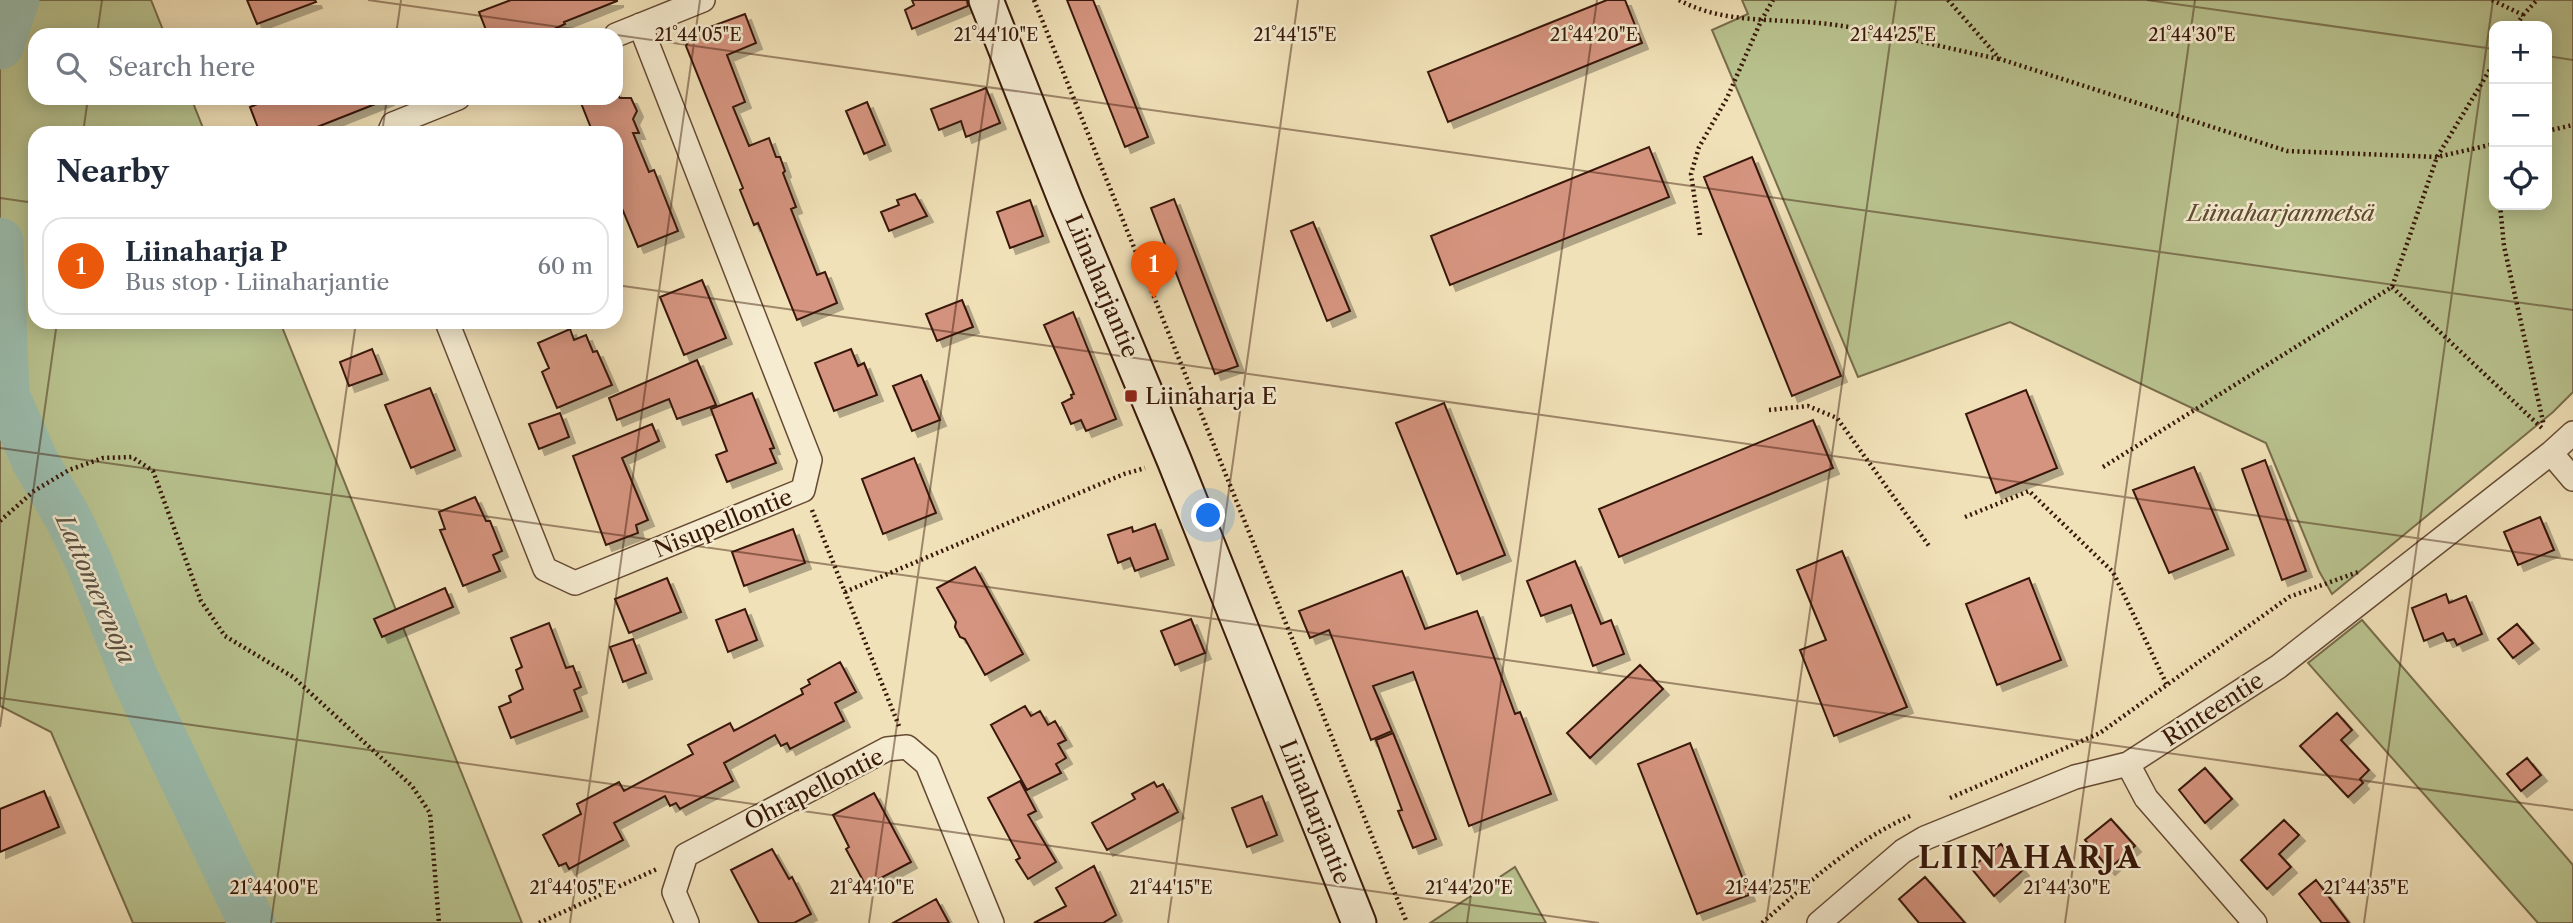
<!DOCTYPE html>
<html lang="en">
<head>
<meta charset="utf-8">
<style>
	:root { --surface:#fff; --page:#f6f6f7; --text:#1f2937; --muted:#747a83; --line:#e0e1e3; --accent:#ea580c }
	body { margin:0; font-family:"Libre Caslon Text",serif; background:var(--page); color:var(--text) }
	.controls { position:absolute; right:21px; top:21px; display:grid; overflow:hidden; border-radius:14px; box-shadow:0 4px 18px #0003 }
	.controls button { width:63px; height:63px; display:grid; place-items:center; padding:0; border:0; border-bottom:2px solid var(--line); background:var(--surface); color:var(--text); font:35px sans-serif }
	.you { position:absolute; left:1209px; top:516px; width:24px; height:24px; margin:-18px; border:5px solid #fff; border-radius:50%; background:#1a73e8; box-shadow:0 0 0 10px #1a73e833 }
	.badge { display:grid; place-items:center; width:46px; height:46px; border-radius:50%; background:var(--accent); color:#fff; font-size:23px; font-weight:700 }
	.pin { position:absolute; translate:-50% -58px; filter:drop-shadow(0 2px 4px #0008) }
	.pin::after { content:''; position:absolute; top:37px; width:24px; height:21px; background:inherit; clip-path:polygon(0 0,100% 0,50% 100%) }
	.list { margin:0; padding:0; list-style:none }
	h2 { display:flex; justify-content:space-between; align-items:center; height:91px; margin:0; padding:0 28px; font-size:30px }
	h2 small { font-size:23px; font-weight:400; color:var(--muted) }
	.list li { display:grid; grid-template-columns:46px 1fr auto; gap:21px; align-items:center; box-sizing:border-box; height:98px; margin:0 14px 14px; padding:0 14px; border:2px solid var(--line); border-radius:21px }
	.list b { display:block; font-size:26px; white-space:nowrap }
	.list p { margin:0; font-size:23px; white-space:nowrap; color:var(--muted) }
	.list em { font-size:23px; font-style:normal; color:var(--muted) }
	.icon { flex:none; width:38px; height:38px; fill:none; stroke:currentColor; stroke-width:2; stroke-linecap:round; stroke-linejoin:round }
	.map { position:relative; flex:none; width:2573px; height:923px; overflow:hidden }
	.search { position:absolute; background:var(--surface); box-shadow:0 4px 18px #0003; left:28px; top:28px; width:595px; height:77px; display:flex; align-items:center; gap:18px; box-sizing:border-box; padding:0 24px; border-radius:21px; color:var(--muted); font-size:26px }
	.panel { position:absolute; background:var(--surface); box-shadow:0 4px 18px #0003; left:28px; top:126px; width:595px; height:203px; border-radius:21px }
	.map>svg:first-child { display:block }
	.green { fill:#b9c38f; stroke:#786d4c; stroke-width:2; fill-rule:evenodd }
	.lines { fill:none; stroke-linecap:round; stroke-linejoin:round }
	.river { stroke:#9bbeaf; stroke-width:47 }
	.building { fill:#d5947f; stroke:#371708; stroke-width:2; filter:url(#shadow) }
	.minor-casing { stroke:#664a34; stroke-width:26 }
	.secondary-casing { stroke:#371708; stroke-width:37 }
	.path { stroke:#371708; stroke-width:4.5; stroke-dasharray:2 3.5; stroke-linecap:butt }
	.minor { stroke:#f6ecd1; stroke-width:23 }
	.secondary { stroke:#f6ecd1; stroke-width:33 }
	.ticks { fill:none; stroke:#371708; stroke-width:2; stroke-opacity:0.45 }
	.poi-dot { fill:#8f2418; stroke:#f6ecd1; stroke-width:2.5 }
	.labels { text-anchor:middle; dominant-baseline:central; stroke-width:5; stroke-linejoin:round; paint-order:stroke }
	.park-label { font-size:23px; font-style:italic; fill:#5e4b30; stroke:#f6ecd1 }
	.street-label { font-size:23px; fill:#371708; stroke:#f6ecd1 }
	.poi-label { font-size:23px; fill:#371708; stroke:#f6ecd1; text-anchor:start }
	.water-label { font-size:24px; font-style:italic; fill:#5a5142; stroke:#f6ecd1 }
	.district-label { font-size:30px; font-weight:bold; letter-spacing:2px; fill:#371708; stroke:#f6ecd1 }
	.ticks-label { font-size:18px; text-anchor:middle; fill:#371708; stroke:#f6ecd1; stroke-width:5; stroke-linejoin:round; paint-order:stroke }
</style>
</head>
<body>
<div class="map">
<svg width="2573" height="923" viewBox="0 0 2573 923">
	<defs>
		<filter id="shadow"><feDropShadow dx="6" dy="6" stdDeviation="0" flood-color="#0004"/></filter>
	</defs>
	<rect width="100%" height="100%" fill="#f1e1b8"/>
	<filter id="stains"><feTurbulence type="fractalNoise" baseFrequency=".00286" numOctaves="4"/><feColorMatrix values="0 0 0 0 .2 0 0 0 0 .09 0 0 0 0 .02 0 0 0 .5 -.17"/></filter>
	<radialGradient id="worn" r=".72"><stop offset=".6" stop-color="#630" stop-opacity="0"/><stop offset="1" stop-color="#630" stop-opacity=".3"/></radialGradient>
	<path class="green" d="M0,0H151L165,35H35V98H191L205,133H35V322H280L522,923H133L51,732L0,706Z
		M1742,0H2573V392L2553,412L2332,594L2319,571L2266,443L2010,322L1858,377L1712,30L1748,14ZM2494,26H2547V205H2494Z
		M2362,620L2573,865V923H2538L2308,663Z
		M1515,867L1546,923H1430Z"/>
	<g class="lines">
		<path class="river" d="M0,46L16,0
			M0,241L6,395L35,461L68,518L88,560L135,678L252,923"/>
	</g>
	<path class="building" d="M247,0H315L316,2L257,24Z
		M511,0H617V1L564,22L565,24L552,30V35H488L479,12Z
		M912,0H967L968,6L912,29L905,10L914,5Z
		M1067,0H1093L1148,137L1125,147Z
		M1607,0H1625L1642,43L1448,122L1428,72Z
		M745,14L756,43L727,55L745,102L733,107L749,146L769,138L776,157H780L785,171L783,173L796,207L791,209L817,275L825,272L837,303L797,320L758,223L754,225L740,190L743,188L686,46L691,34Z
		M986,88L1000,123L966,137L961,121L939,130L931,109Z
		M616,92L620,98H631L637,111L633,119L639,133H633L649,172L654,170L678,231L638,247L616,194V133H593L579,98H616Z
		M272,98H388V99L302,133H260L250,107Z
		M867,102L885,145L864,154L846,111Z
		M1649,147L1669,197L1450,285L1431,236Z
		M1752,157L1841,376L1792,396L1704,177Z
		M915,194L927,216L889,231L881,212L899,205L897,200Z
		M1174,199L1238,366L1215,374L1151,208Z
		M1030,200L1043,236L1010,248L997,212Z
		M1313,222L1350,311L1327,321L1291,231Z
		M702,280L726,338L684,355L660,297Z
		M962,300L973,327L937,341L926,314Z
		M1073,312L1116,419L1086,431L1081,420L1071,424L1062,403L1072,398L1071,395L1074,394L1044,325Z
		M570,329L574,340L586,335L593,352L597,351L612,385L557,408L542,372L549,368L538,343Z
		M372,349L382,374L349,386L340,362Z
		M851,349L858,366L864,363L877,395L834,411L815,363Z
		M697,360L716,405L677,419L669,399L617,420L609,398Z
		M921,375L940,420L912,431L893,386Z
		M430,388L455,450L411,468L385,405Z
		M2026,390L2057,468L1996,493L1966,414Z
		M752,393L774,448L770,449L776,463L727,482L716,455L727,451L711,409Z
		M1444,403L1505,555L1457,574L1396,423Z
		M560,413L569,437L539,449L529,424Z
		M1813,420L1833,468L1619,557L1599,509Z
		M652,424L659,441L622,458L648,520L636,525L638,533L606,545L573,456Z
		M914,458L936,513L883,534L862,479Z
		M2265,460L2306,571L2282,580L2242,469Z
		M2194,467L2228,549L2169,573L2133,490Z
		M475,497L486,521H490L502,551L493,555L500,571L463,586L440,530L445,529L439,512Z
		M2540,517L2554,550L2518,565L2504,532Z
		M1155,524L1168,559L1135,571L1130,558L1118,563L1108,535L1132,527L1133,532Z
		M793,529L805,563L744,586L732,552Z
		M1842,551L1907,707L1834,736L1800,650L1826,640L1797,570Z
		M1575,561L1601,624L1611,620L1624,654L1593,666L1571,605L1541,616L1527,581Z
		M975,567L1023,654L985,675L965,639L960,637L955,627L956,622L937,588Z
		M1402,571L1425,629L1477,611L1515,714L1520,712L1551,794L1469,826L1413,672L1373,686L1392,731L1371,740L1329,630L1310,638L1299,611Z
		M667,578L681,612L629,633L615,599Z
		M2029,578L2061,660L1997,685L1966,604Z
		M445,588L453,607L382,637L374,619Z
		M2446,594L2449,603L2466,596L2482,634L2457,645L2454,639L2447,641L2443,633L2424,641L2412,608Z
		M745,609L757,640L728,652L716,620Z
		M1191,619L1205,653L1175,665L1161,631Z
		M549,623L566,668L573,666L581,687L574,690L582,711L511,738L499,707L511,702L509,696L523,689L516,670L522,667L511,638Z
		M2517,624L2533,643L2513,658L2498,639Z
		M633,639L646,673L623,682L610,647Z
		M840,662L856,692L835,703L844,721L790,749L787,743L781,746L775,735L724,763L733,781L680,809L676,803L670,806L665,796L614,823L623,840L569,869L566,863L559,866L543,835L581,814L577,804L619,782L624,791L693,754L688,745L730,723L734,731L803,694L801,689L810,684L808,680Z
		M1640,665L1663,689L1590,758L1567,733Z
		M1025,706L1031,716L1040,711L1048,725L1055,721L1066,740L1058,744L1066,758L1056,764L1061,773L1027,790L991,725Z
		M2337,713L2352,730L2341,740L2369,770L2360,779L2363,783L2348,797L2300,746Z
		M1393,733L1436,839L1413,848L1398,811L1402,810L1376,740Z
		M1690,743L1749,895L1697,914L1638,764Z
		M2527,758L2541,775L2521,791L2507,774Z
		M2205,768L2232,799L2205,823L2179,790Z
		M1020,781L1036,811L1028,815L1056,862L1028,879L1016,860L1020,858L988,798Z
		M1154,782L1157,787L1163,784L1178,812L1107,850L1092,823L1135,799L1132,794Z
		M44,791L59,827L0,852V809Z
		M874,793L911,862L866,886L846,849L849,847L833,815Z
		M1262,796L1277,835L1247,847L1232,808Z
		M2111,819L2135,846L2109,869L2085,840Z
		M2284,820L2299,835L2279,854L2291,867L2267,889L2241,860Z
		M2001,844L2023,870L1994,896L1971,868Z
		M772,849L789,879L792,877L811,914L794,923H759L731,870Z
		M1094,866L1116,915L1103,923H1034L1066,906L1056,888Z
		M1925,877L1965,923H1919L1899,899Z
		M2316,880L2349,923H2322L2299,894Z
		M936,899L949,923H893Z"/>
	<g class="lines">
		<g class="minor-casing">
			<path id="minor" d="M616,35L703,0
				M389,133L393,124L458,98
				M447,322L545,569L575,583L803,490L810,460L640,25
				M2551,453L2573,479
				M2128,764L2146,798L2255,923
				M687,923L674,892L686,855L887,749L907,747L927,764L992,923
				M1819,923L1903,851L1925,838L2075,777L2128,764L2278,667L2551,453L2573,433"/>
		</g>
		<g class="secondary-casing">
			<path id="secondary" d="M986,0L1066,202L1174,460L1359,923"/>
		</g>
		<path class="path" d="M1034,0L1407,923
			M1679,0C1727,26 1783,17 1836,25C1891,33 1945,48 1999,59
			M1948,0L2000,59L2287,151L2437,157L2494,144
			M2492,0L2523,15L2516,26
			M2523,15L2537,0
			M2547,131L2573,125
			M2494,144V151
			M2500,205L2504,246L2544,426
			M1700,235L1691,174L1699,147L1727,98L1761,21L1773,0
			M2392,287L2544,430
			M1769,410L1808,406L1837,418L1929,546
			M2103,467L2392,287L2437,157L2494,63
			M812,510L899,726
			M1965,517L2029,491L2113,572L2167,685
			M0,521L34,491L69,470L103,458L132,457L153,471L201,601L225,636L293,677L412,786L430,813L439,923
			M845,592L1124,474L1145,468
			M1950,798L2100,733L2289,597L2358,572
			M539,923L657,869
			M1762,923C1808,883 1854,841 1910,816"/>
		<use href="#minor" class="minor"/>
		<use href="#secondary" class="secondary"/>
	</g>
	<path class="ticks" d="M368,0L2573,310M2147,0L2494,49M97,35L102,0M396,35L401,0M2547,56L2573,60M83,133L88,98M382,133L387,98M0,198L35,203M616,285L2573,560M0,448L2573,810M0,698L1599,923M0,727L57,322M271,923L356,322M570,923L700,0M869,923L999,0M1168,923L1298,0M1467,923L1597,0M1766,923L1896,0M2065,923L2195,0M2364,923L2493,0"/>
	<rect class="poi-dot" x="1124" y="389" width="14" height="14" rx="3.5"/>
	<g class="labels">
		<g class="park-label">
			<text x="2281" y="213">Liinaharjanmetsä</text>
		</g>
		<g class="street-label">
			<text transform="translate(1102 286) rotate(67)">Liinaharjantie</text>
			<text transform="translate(723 523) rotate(-22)">Nisupellontie</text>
			<text transform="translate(2213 709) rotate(-33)">Rinteentie</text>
			<text transform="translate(814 789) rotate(-27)">Ohrapellontie</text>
			<text transform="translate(1315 812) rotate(68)">Liinaharjantie</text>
		</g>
		<g class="poi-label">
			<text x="1145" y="396">Liinaharja E</text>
		</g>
		<g class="water-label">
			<text transform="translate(96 589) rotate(66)">Lattomerenoja</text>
		</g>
		<g class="district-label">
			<text x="2030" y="857">LIINAHARJA</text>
		</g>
	</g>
	<g class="ticks-label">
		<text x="698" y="41">21°44'05"E</text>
		<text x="996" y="41">21°44'10"E</text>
		<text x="1295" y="41">21°44'15"E</text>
		<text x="1594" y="41">21°44'20"E</text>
		<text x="1893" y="41">21°44'25"E</text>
		<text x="2192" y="41">21°44'30"E</text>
		<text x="274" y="894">21°44'00"E</text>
		<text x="573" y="894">21°44'05"E</text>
		<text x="872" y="894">21°44'10"E</text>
		<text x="1171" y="894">21°44'15"E</text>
		<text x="1469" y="894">21°44'20"E</text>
		<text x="1768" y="894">21°44'25"E</text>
		<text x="2067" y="894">21°44'30"E</text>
		<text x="2366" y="894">21°44'35"E</text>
	</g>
	<rect width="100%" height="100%" filter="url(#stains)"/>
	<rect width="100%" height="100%" fill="url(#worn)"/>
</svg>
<div class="controls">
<button>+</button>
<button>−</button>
<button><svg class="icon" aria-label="locate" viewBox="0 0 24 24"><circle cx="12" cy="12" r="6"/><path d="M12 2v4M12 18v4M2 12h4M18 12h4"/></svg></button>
</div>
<div class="you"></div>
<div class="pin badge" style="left:1154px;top:299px">1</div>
<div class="search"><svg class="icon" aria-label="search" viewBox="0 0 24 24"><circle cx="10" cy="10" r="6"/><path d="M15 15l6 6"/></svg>Search here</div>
<section class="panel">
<h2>Nearby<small></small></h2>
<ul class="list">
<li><span class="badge">1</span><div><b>Liinaharja P</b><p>Bus stop · Liinaharjantie</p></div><em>60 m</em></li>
</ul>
</section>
</div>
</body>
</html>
